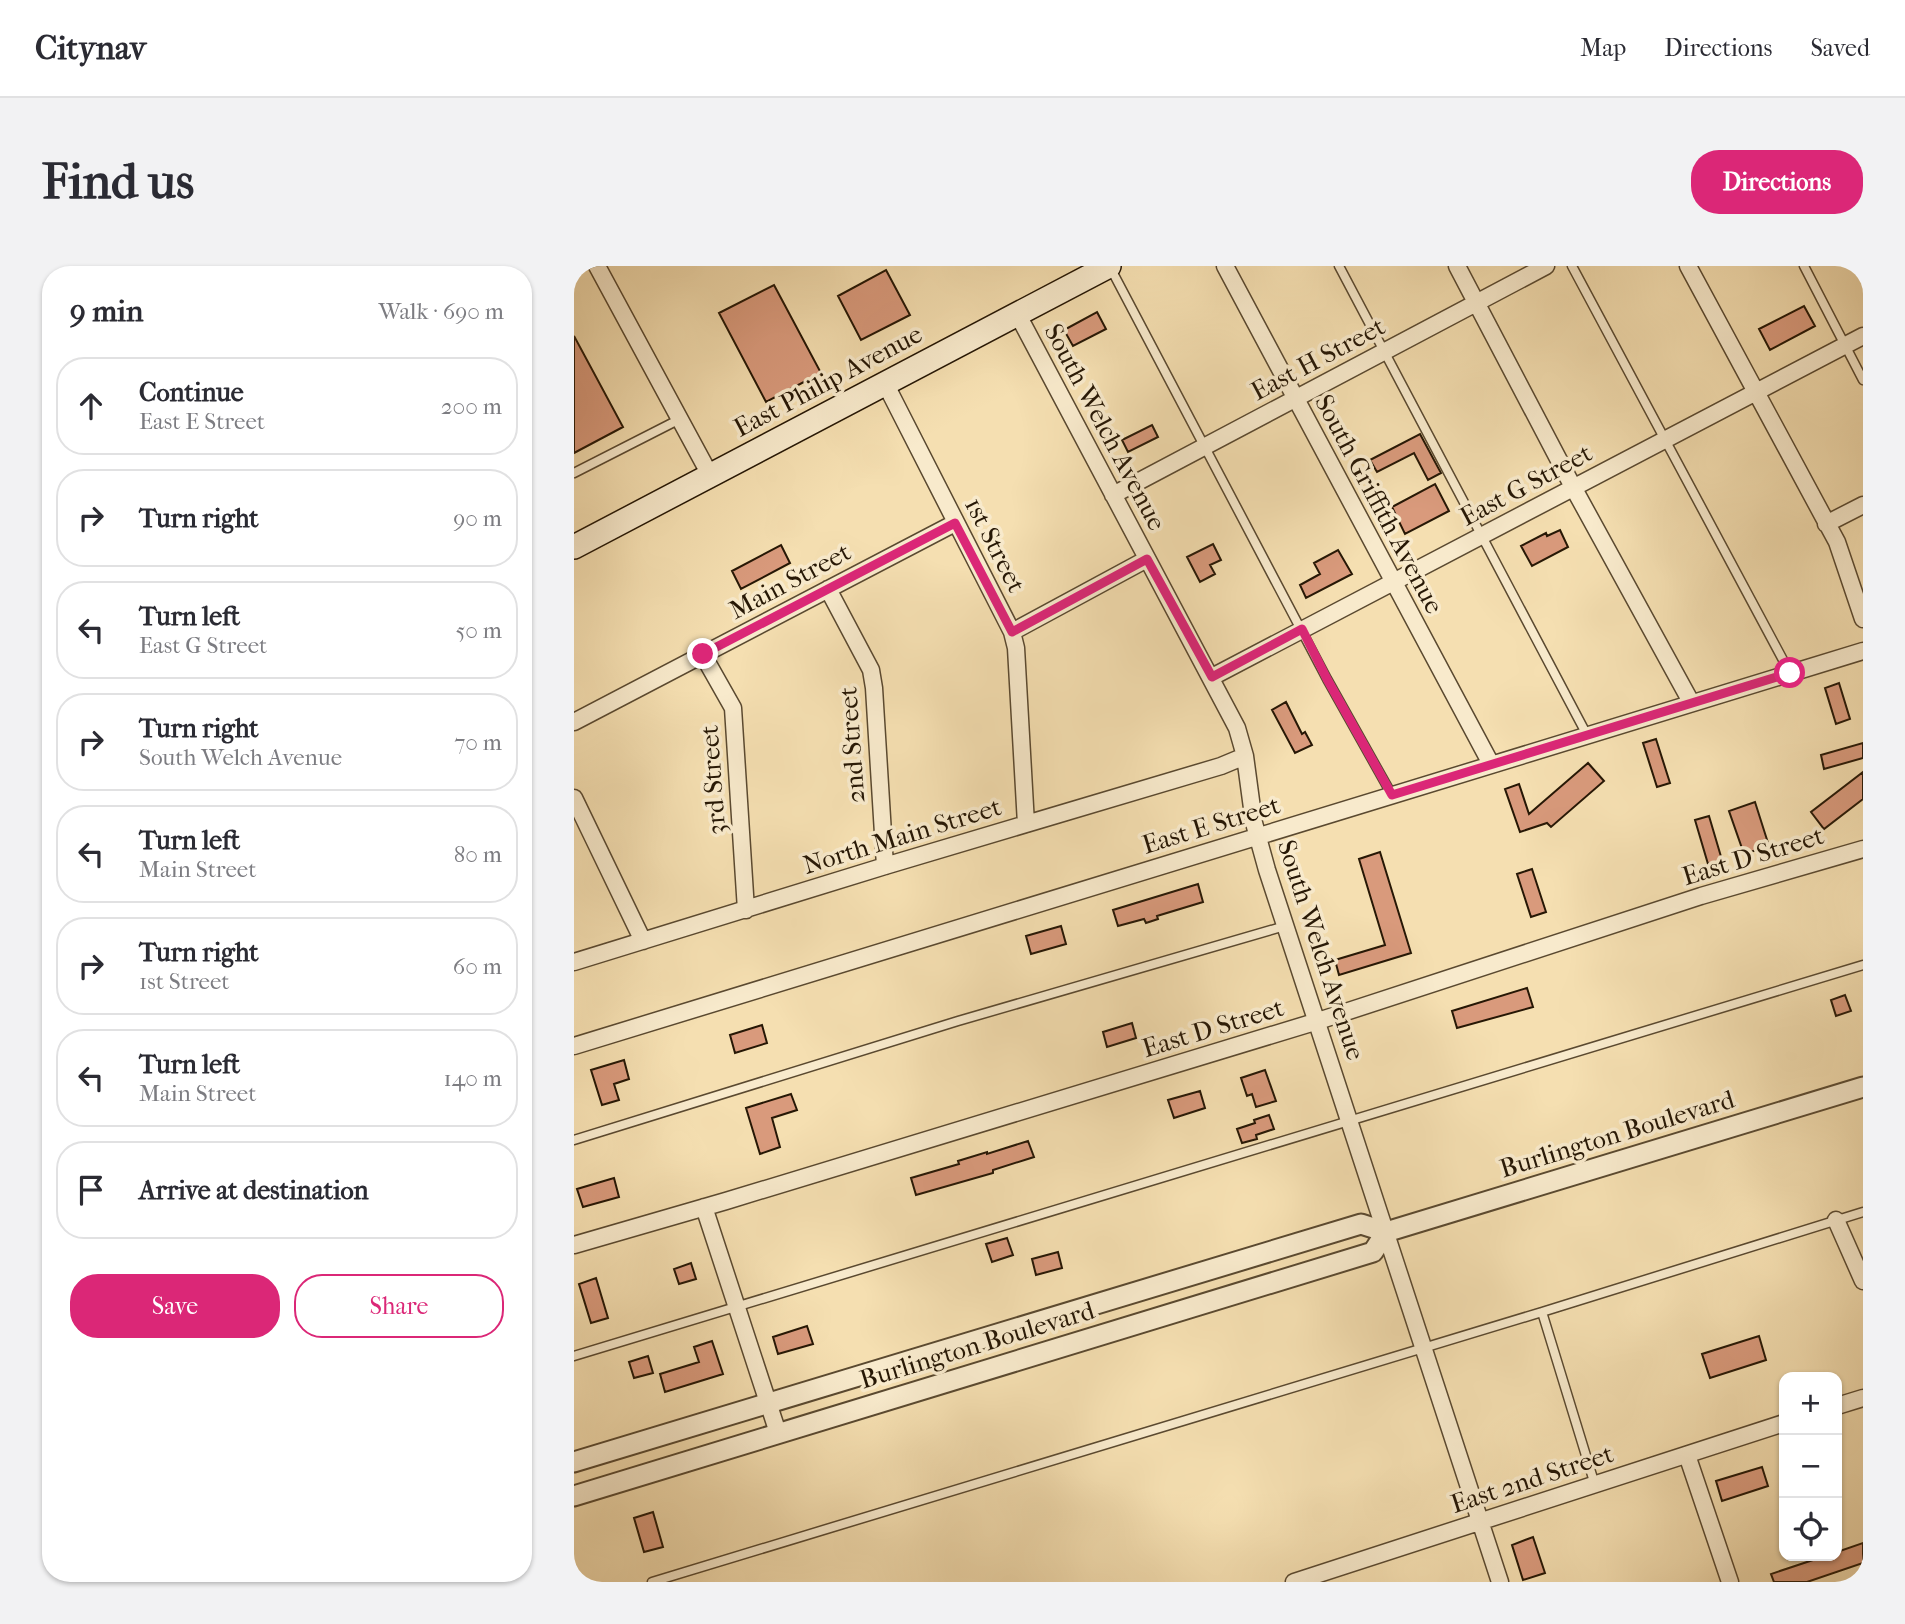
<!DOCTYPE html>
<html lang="en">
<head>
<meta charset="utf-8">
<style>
	:root { --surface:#fff; --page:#f2f2f3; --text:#2b2b33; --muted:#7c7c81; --line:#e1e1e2; --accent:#db2777 }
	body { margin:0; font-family:"IM FELL French Canon",serif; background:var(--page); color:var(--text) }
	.controls { position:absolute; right:21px; bottom:21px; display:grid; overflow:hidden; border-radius:14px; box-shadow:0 2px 5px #0004 }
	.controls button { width:63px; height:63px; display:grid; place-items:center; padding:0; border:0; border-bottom:2px solid var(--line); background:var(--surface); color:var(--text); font:35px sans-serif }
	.stop { position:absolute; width:21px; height:21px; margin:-16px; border:5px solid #db2777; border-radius:50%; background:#fff }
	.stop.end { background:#db2777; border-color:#fff; box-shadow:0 2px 7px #0008 }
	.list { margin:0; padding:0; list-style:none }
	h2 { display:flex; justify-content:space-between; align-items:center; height:91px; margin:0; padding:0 28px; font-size:30px }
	h2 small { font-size:23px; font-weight:400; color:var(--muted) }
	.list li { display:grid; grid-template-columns:46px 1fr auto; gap:21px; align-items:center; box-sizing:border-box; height:98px; margin:0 14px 14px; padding:0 14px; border:2px solid var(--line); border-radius:28px }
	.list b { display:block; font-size:26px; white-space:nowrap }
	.list p { margin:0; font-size:23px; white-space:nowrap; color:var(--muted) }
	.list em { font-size:23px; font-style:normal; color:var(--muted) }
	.actions { display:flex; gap:14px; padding:21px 28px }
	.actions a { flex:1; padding:16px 0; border:2px solid var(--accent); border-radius:28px; text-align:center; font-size:24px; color:var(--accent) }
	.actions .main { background:var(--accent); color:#fff }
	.icon { flex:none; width:38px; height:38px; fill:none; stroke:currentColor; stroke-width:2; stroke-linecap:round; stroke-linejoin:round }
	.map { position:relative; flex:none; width:1289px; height:1316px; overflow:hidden; border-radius:28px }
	header { display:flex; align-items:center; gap:42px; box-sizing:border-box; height:98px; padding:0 35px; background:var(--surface); border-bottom:2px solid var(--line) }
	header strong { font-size:33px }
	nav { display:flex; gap:38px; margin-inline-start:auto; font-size:24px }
	.intro { display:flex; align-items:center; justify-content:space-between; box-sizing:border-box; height:168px; padding:0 42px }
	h1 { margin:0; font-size:49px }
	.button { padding:18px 32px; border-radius:28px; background:var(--accent); color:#fff; font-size:24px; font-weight:700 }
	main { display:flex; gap:42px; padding:0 42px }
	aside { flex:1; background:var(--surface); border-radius:28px; box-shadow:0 2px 5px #0004 }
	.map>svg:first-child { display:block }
	.building { fill:#d99a7c; stroke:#261705; stroke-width:2 }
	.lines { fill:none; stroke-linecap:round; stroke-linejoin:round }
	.service-casing { stroke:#5a4930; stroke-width:11 }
	.minor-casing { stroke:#5a4930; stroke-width:19 }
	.tertiary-casing { stroke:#5a4930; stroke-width:23 }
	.secondary-casing { stroke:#261705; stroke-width:26 }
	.service { stroke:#f8eacc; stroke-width:8 }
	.minor { stroke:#f8eacc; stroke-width:16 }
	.tertiary { stroke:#f8eacc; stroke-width:19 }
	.secondary { stroke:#f8eacc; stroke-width:23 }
	.route { stroke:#db2777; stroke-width:9 }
	.labels { text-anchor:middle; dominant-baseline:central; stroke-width:7; stroke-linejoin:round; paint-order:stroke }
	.street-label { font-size:26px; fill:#261705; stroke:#f8eacc }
</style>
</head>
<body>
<header>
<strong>Citynav</strong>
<nav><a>Map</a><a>Directions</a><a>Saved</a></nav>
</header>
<div class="intro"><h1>Find us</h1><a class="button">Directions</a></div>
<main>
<aside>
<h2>9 min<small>Walk · 690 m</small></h2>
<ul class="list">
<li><svg class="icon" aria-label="ahead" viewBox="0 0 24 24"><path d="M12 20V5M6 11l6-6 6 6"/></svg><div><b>Continue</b><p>East E Street</p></div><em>200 m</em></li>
<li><svg class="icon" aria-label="right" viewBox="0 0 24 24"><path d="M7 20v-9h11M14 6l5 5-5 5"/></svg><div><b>Turn right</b></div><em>90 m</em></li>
<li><svg class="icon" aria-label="left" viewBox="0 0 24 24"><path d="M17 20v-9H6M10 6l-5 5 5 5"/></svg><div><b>Turn left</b><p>East G Street</p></div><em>50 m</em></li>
<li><svg class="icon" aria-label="right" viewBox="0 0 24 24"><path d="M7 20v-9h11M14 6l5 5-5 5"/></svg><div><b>Turn right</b><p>South Welch Avenue</p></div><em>70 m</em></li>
<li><svg class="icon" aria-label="left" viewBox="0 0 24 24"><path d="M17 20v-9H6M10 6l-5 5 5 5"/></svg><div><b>Turn left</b><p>Main Street</p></div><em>80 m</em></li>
<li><svg class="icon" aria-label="right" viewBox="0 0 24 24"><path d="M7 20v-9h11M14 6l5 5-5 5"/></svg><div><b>Turn right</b><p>1st Street</p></div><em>60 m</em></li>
<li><svg class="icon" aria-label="left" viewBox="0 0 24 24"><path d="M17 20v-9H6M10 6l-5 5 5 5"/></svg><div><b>Turn left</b><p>Main Street</p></div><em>140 m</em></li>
<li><svg class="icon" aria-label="arrive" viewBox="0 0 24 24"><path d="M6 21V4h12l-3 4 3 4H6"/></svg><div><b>Arrive at destination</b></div></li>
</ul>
<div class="actions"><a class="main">Save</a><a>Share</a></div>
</aside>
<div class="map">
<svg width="1289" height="1316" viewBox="0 0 1289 1316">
	<rect width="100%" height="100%" fill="#f5dfb1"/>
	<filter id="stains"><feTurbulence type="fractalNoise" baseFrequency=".00286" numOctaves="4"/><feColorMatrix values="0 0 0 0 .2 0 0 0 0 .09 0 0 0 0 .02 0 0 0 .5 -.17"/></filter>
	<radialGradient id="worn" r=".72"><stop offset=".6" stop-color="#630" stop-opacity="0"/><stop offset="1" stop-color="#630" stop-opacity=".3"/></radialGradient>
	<path class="building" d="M312,4L336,49L287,74L264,30Z
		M200,19L247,107L192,136L145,47Z
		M1230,40L1241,60L1196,84L1185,63Z
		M523,46L532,63L499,80L490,64Z
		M0,70L49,161L0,187Z
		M578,159L584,171L554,186L548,174Z
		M846,168L867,207L854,214L840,187L803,206L796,194Z
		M861,218L875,245L831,268L818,241Z
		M986,264L994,281L958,300L947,280L972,267L973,270Z
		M639,278L647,294L636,299L641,308L626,316L613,291Z
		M207,279L216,297L167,323L158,305Z
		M764,284L778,308L732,332L726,319L746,308L740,297Z
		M1265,417L1276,453L1262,458L1251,422Z
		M712,436L728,468L731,466L738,479L721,487L698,444Z
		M1082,473L1096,517L1083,521L1069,477Z
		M1289,477V492L1250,503L1247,489Z
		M1014,497L1030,515L977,561L973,557L946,566L931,523L945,518L955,548Z
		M1289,506V533L1250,563L1237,546Z
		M1181,536L1195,580L1170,588L1155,545Z
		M1135,550L1148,594L1134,598L1121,554Z
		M806,586L837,687L765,709L761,694L811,679L785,593Z
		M958,603L972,646L957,651L943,608Z
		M624,618L629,636L583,650L584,653L572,657L570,653L544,660L539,644Z
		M487,660L492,678L457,688L452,670Z
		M953,722L959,741L883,762L878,745Z
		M1271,729L1277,745L1262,750L1257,734Z
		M558,757L562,772L533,781L529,766Z
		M188,759L193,777L161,787L156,769Z
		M50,794L55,813L40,818L45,834L28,839L17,804Z
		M691,804L702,835L682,841L678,828L673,830L667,812Z
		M626,825L631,842L600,852L594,834Z
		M217,828L223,844L198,852L206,881L186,888L172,842Z
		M695,849L700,863L682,869L683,873L668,877L663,863L681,857L680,854Z
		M454,875L460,891L419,904V907L342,929L337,912L385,898L384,895L413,886V888Z
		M40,912L45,931L9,941L3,923Z
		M433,972L439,989L418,996L412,978Z
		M484,986L488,1002L462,1009L458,993Z
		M117,997L122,1013L105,1018L100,1003Z
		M22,1012L34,1052L17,1057L5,1018Z
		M233,1060L239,1078L204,1088L199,1071Z
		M1185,1070L1192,1094L1136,1112L1128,1088Z
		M138,1075L149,1108L91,1126L86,1108L125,1096L120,1081Z
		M74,1090L79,1107L60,1112L55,1096Z
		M1188,1201L1194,1220L1148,1235L1142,1215Z
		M79,1246L89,1281L70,1286L60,1252Z
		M959,1271L971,1307L949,1314L938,1279Z
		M1289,1277V1297L1233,1316H1200L1197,1308L1251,1290H1263V1286Z"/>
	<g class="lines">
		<g class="service-casing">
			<path id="service" d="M765,0L1013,469
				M998,0L1216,407
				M1230,0L1289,114
				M537,3L753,413L818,529
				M0,207L106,153
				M0,874L384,755L711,660
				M968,1046L1021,1219
				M0,1090L1289,699
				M78,1316L968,1046L1289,946"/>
		</g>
		<g class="minor-casing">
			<path id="minor" d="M23,0L136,209
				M651,0L917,498
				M883,0L999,221L1117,436
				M1114,0L1263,276L1289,353
				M443,47L663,462L671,490L680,557L693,604L926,1316
				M311,117L438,366L442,382L452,558
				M539,229L972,0
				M1252,258L1289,239
				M254,323L297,404L300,422L311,600
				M438,366L573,293
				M129,389L159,442L172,644
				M638,411L1289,70
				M0,456L381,257
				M0,532L69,675
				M0,696L311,600L647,500L671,490
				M0,780L1289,385
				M130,941L204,1167
				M1262,954L1289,1015
				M0,979L152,935L744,755L1127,630L1289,583
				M1263,1140L1289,1132
				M1113,1189L1156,1316
				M720,1316L1210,1157"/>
		</g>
		<g class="tertiary-casing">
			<path id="tertiary" d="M0,1196L787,958L812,966L1289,821
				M0,1230L799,986L812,966"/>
		</g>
		<g class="secondary-casing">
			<path id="secondary" d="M0,281L535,0"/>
		</g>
		<use href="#service" class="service"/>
		<use href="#minor" class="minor"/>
		<use href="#tertiary" class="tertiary"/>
		<use href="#secondary" class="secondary"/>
	</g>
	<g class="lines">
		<path class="route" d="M129,388L381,257L438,366L573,293L638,411L728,363L753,413L818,529L1216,407"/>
	</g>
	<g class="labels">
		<g class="street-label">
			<text transform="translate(744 93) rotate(-28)">East H Street</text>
			<text transform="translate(254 115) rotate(-28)">East Philip Avenue</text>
			<text transform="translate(531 161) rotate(62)">South Welch Avenue</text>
			<text transform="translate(952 219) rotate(-28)">East G Street</text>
			<text transform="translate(805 238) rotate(62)">South Griffith Avenue</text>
			<text transform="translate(421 279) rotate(63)">1st Street</text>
			<text transform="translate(216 315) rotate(-28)">Main Street</text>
			<text transform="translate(278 479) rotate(-94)">2nd Street</text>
			<text transform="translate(139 514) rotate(-94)">3rd Street</text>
			<text transform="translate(637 559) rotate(-17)">East E Street</text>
			<text transform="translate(328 570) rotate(-17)">North Main Street</text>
			<text transform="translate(1179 590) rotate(-17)">East D Street</text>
			<text transform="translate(747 684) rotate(72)">South Welch Avenue</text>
			<text transform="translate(639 762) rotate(-17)">East D Street</text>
			<text transform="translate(1043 868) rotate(-17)">Burlington Boulevard</text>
			<text transform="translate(403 1079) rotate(-17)">Burlington Boulevard</text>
			<text transform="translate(958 1213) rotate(-18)">East 2nd Street</text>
		</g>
	</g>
	<rect width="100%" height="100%" filter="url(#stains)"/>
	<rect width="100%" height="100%" fill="url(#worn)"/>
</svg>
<div class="controls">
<button>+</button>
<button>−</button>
<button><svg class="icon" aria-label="locate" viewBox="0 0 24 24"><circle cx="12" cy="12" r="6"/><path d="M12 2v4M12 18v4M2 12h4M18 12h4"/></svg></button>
</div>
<div class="stop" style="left:1216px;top:407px"></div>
<div class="stop end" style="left:129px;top:388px"></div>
</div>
</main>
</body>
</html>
